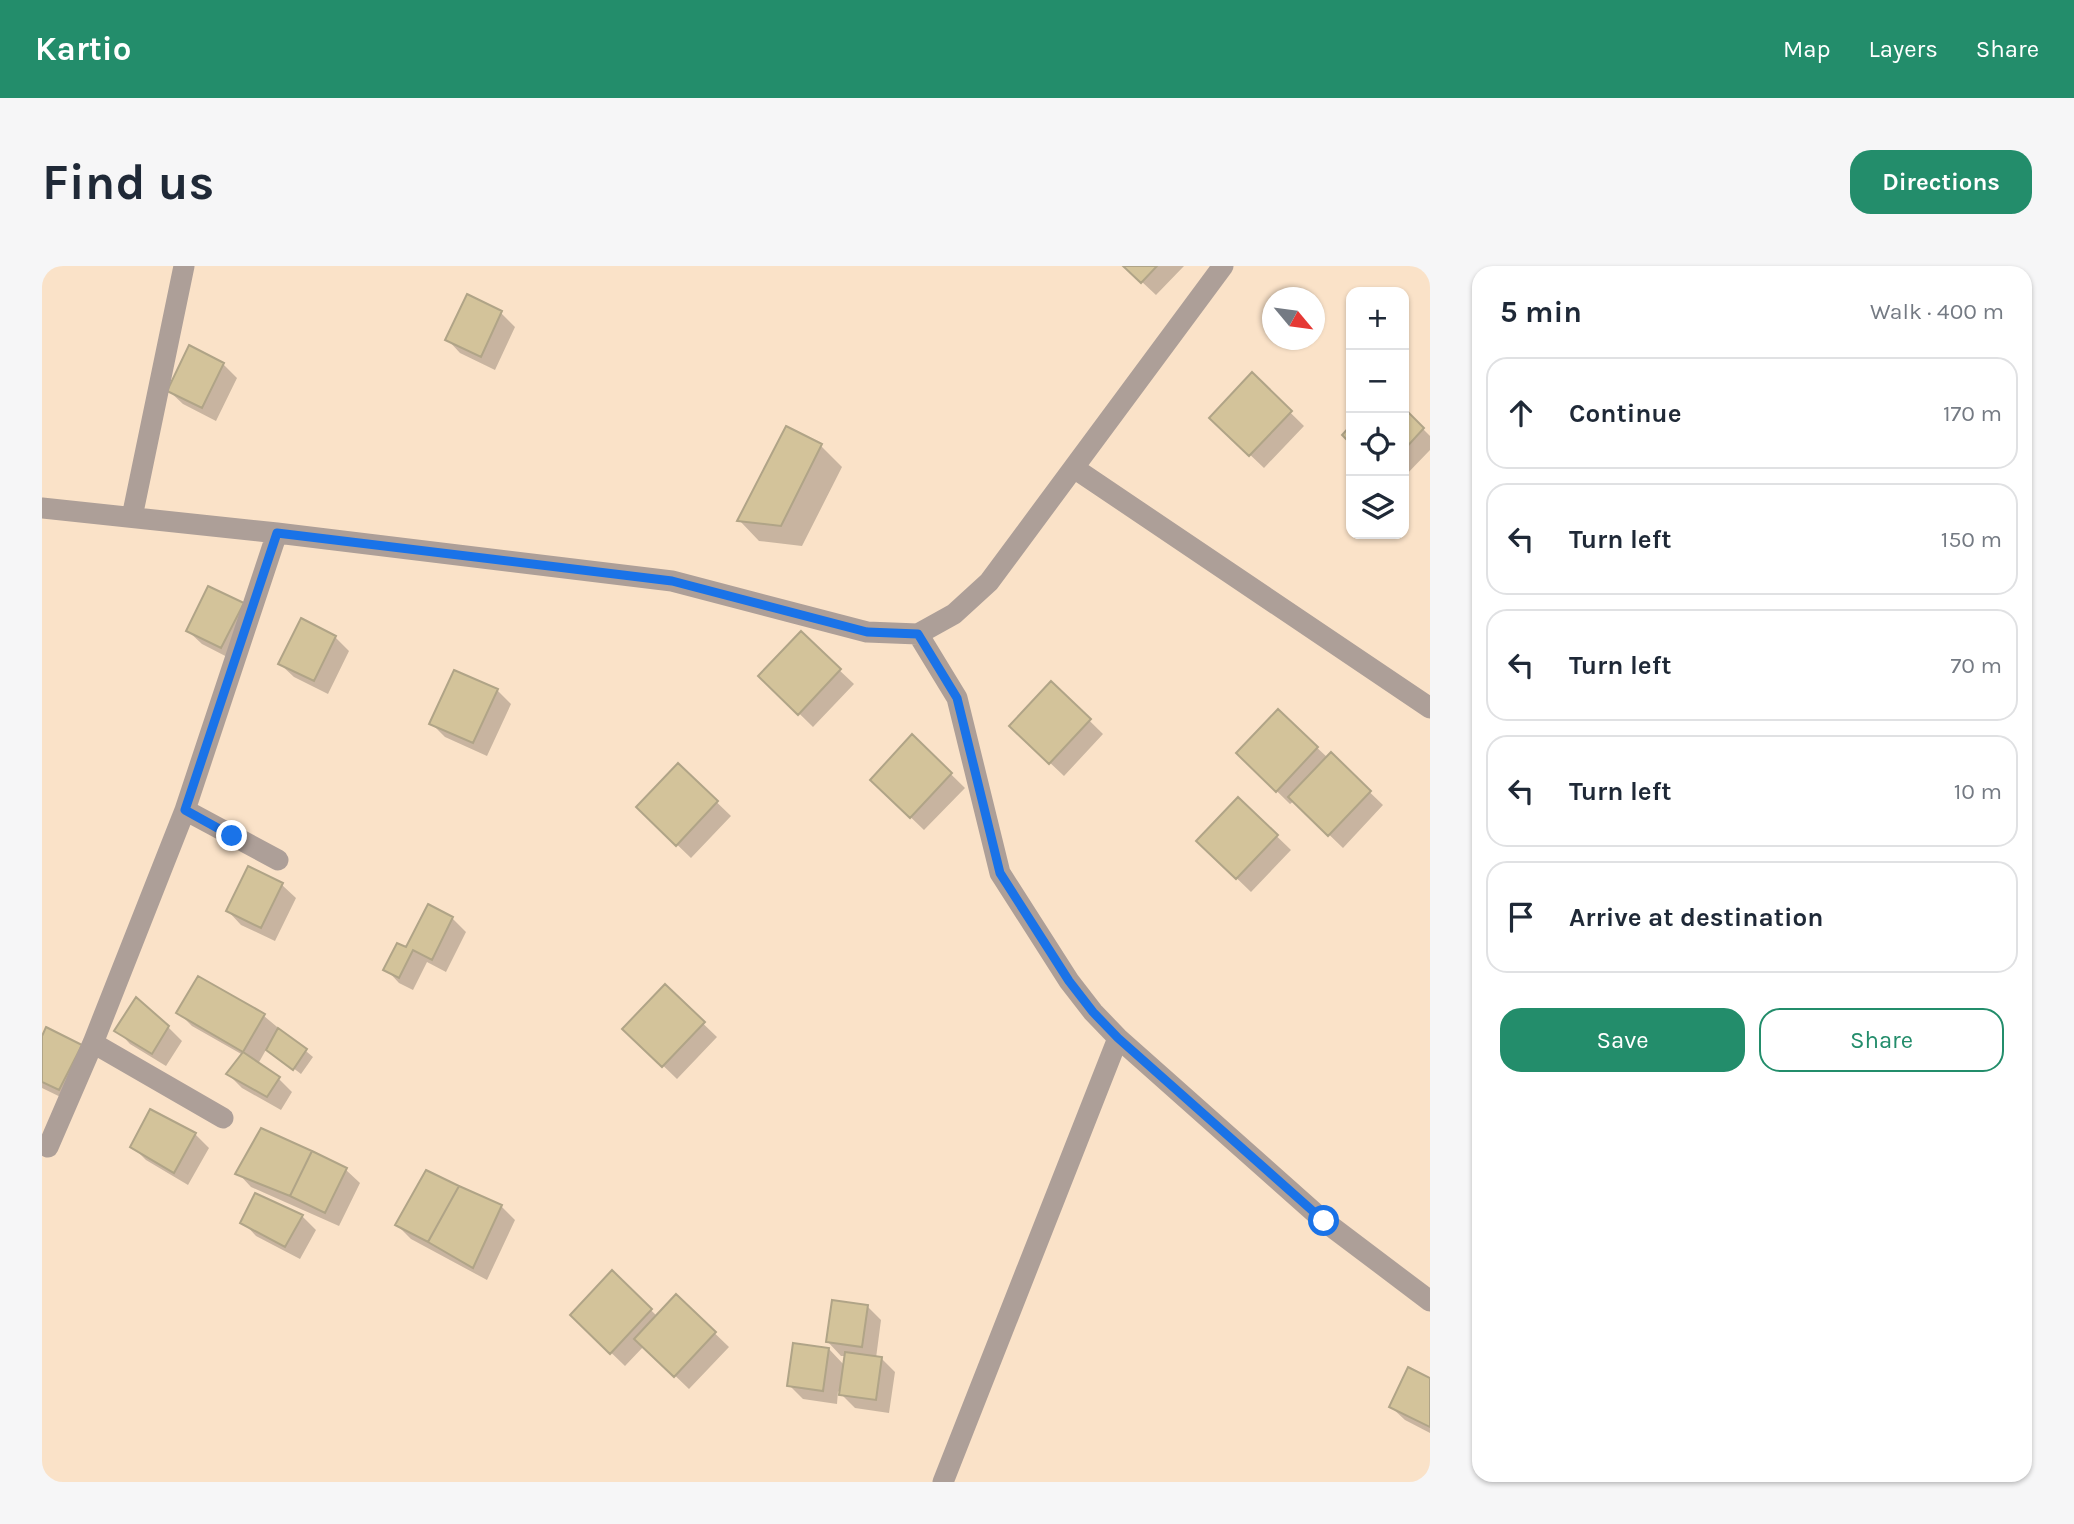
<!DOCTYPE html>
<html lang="en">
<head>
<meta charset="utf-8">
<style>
	:root { --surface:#fff; --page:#f6f6f7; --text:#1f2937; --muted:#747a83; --line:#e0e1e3; --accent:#238d6b }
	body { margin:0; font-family:Karla,sans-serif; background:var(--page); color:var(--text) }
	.controls { position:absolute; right:21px; top:21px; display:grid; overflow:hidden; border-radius:14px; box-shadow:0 2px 5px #0004 }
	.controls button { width:63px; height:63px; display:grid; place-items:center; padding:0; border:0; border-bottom:2px solid var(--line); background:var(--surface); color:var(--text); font:35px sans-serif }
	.compass { position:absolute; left:1220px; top:21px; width:63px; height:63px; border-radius:50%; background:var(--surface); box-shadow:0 2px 5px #0004; rotate:119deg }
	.stop { position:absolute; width:21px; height:21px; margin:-16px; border:5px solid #1a73e8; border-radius:50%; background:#fff }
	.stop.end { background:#1a73e8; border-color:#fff; box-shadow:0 2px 7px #0008 }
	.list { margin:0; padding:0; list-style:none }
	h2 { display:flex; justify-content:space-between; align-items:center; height:91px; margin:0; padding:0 28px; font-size:30px }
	h2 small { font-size:23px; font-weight:400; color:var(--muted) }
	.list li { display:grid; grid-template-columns:46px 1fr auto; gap:21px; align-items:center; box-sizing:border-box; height:112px; margin:0 14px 14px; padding:0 14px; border:2px solid var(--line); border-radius:21px }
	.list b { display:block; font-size:26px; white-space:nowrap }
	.list em { font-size:23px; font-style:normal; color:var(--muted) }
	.actions { display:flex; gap:14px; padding:21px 28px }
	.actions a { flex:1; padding:16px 0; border:2px solid var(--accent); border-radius:21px; text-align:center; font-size:24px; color:var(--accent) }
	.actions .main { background:var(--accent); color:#fff }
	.icon { flex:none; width:38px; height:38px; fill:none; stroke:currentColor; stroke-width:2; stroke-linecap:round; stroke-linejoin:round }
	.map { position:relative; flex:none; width:1388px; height:1216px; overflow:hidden; border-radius:21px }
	header { display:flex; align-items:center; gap:42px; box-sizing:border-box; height:98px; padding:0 35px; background:var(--accent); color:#fff }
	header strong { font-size:33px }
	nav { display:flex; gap:38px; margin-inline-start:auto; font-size:24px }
	.intro { display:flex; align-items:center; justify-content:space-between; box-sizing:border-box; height:168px; padding:0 42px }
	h1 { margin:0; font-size:49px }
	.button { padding:18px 32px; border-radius:21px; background:var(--accent); color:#fff; font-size:24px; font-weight:700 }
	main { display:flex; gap:42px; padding:0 42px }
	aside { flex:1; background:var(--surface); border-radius:21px; box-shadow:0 2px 5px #0004 }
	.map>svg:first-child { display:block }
	.shadow { fill:#0003 }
	.building { fill:#d3c39a; stroke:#b0a487; stroke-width:2 }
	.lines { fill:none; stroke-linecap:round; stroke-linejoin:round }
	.minor { stroke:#ad9f98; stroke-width:21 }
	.route { stroke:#1a73e8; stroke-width:9 }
</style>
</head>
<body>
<header>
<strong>Kartio</strong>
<nav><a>Map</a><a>Layers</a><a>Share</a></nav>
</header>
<div class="intro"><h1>Find us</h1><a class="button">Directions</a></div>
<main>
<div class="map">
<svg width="1388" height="1216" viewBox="0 0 1388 1216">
	<rect width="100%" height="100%" fill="#fae2c8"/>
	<path class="shadow" d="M1083,0H1142L1114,29Z
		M426,30L459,47L473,61L453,104L418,87L405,73Z
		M181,98L195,112L174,155L141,138L127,125Z
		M1210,109L1262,160L1222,202L1183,165Z
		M1362,144L1388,170V184L1362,211Z
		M744,162L779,180L800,201L760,280L717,275L697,254Z
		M201,338L193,395L160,378L146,365Z
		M759,368L812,418L771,461L719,410Z
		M293,371L307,385L286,428L252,411L238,398Z
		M1009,417L1061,468L1022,510L969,460Z
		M455,424L469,438L445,490L403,471L390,458Z
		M1236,445L1286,492L1289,489L1341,539L1301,582L1252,535L1248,538L1196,487Z
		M871,471L923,522L882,564L830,514Z
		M636,499L689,550L649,592L596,541Z
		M1196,533L1249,584L1209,626L1156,575Z
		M206,602L240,619L254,632L233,675L199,659L186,645Z
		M410,652L424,666L404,706L385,696L371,724L357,717L344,703L365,683Z
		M623,721L675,771L635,813L583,763Z
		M136,746L222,750L271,791L259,808L225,782L216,798L236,812L250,826L239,844L200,822L186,808L201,789L150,760Z
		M126,761L140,775L124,800L88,778L75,764Z
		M0,774L39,780L31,837L0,822Z
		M220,864L304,904L318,917L297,960L209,921L196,907Z
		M153,868L167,882L146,919L104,894L90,880Z
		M459,940L473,954L445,1014L369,973L355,959Z
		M260,950L274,964L258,993L214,970L201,956Z
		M570,1007L615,1050L634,1030L687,1081L647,1123L602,1080L583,1100L530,1049Z
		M825,1040L839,1054L834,1092H839L853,1106L847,1147L813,1142L796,1125L795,1138L761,1133L747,1119L787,1083L803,1100L805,1090H799L786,1076Z
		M1388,1114V1167L1363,1154L1349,1141Z"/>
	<path class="building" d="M1081,0H1115L1099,17Z
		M425,28L460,45L439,91L403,74Z
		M147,79L182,97L160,142L125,125Z
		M1210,106L1250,145L1207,190L1167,152Z
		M1362,142L1382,162L1362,184Z
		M1309,159V178L1300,169Z
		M744,160L780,178L739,260L695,255Z
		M166,320L202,337L179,382L144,365Z
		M259,352L294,370L272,415L236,398Z
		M759,365L799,403L756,449L716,410Z
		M412,404L456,423L431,477L387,458Z
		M1009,415L1049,453L1007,498L967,460Z
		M1236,443L1276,481L1234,526L1194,487Z
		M870,468L910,507L868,552L828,514Z
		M1289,486L1329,525L1286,570L1246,531Z
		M636,497L676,535L634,580L594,541Z
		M1196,531L1236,569L1194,613L1154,575Z
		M206,600L241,617L219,662L184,645Z
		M386,638L411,651L390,694L371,684L357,712L341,704L355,677L364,681Z
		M156,710L223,748L201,786L134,747Z
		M623,718L663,756L620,801L580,763Z
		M94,731L127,760L110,788L72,765Z
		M4,761L40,779L17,824L0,816V770Z
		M236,762L265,783L251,804L224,784Z
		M201,786L238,811L225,831L184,808Z
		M108,843L154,867L132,907L88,881Z
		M219,862L270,885L248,930L193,908Z
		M270,885L305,902L283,947L248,930Z
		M384,904L417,920L386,976L353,959Z
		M417,920L460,939L431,1002L386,976Z
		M213,927L261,949L243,981L198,957Z
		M570,1004L610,1043L568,1088L528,1049Z
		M634,1028L674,1066L632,1111L592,1073Z
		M790,1034L826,1039L820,1081L784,1076Z
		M751,1077L787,1082L781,1125L745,1120Z
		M803,1086L840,1091L834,1134L797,1129Z
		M1366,1101L1388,1112V1161L1347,1141Z"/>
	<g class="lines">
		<path class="minor" d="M1032,202L1388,442
			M0,242L235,267L630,315L825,366L876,368L912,348L947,316L1181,0
			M90,251L142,0
			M876,368L915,432L958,607L1027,715L1051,746L1076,772L1282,955L1388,1035
			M143,544L236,594
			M51,777L181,852
			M6,881L51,777L143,544L235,267
			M901,1216L1076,772"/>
	</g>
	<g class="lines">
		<path class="route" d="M190,570L143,544L235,267L630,315L825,366L876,368L915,432L958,607L1027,715L1051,746L1076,772L1282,955"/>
	</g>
</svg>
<div class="controls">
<button>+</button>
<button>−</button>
<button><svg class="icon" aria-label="locate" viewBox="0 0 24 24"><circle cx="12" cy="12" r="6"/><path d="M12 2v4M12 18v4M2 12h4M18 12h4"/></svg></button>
<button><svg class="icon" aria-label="layers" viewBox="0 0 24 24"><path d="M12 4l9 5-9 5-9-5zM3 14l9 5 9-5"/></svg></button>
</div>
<svg class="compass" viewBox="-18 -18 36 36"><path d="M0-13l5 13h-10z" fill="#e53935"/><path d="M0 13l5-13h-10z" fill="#747a83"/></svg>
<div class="stop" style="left:1282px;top:955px"></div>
<div class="stop end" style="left:190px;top:570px"></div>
</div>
<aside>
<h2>5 min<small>Walk · 400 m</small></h2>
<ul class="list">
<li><svg class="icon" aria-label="ahead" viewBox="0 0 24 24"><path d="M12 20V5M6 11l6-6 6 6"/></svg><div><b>Continue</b></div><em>170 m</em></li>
<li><svg class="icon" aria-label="left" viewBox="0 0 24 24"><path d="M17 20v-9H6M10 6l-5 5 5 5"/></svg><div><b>Turn left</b></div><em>150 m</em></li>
<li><svg class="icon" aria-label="left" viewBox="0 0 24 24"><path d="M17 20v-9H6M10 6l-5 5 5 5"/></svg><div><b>Turn left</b></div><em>70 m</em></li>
<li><svg class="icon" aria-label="left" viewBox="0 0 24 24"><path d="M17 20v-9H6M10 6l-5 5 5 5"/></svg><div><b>Turn left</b></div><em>10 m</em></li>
<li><svg class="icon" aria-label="arrive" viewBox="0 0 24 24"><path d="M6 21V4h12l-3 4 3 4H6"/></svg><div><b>Arrive at destination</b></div></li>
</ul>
<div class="actions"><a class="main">Save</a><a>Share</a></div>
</aside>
</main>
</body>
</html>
